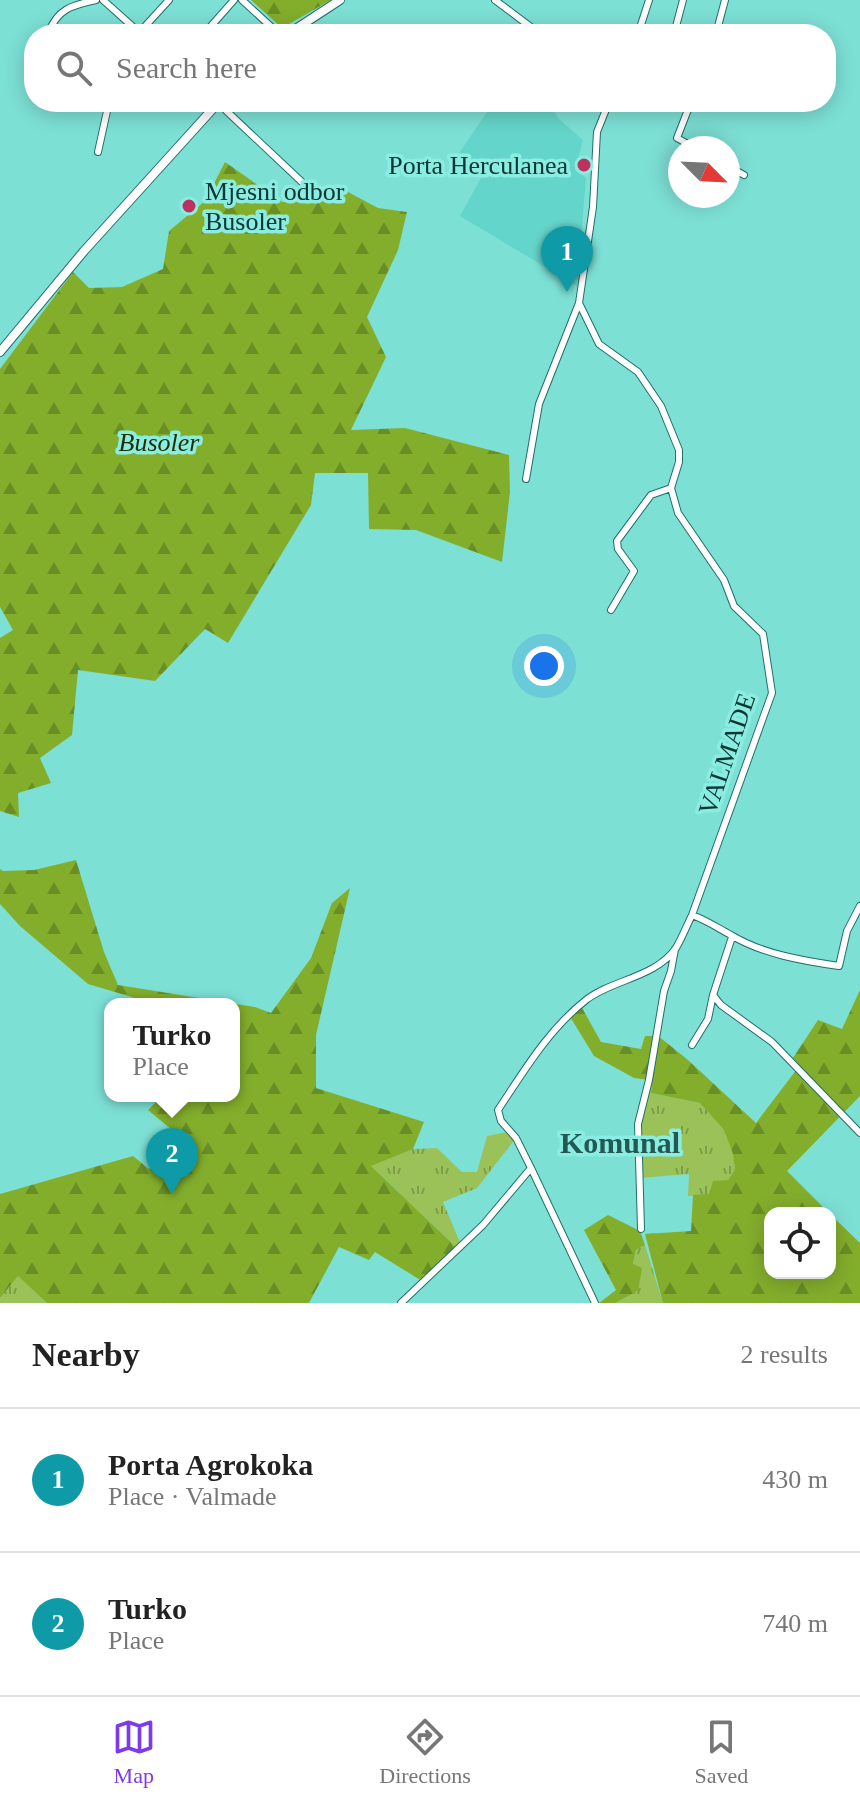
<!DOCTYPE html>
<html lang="en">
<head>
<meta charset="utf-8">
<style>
	:root { --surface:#fff; --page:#f6f6f6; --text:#222; --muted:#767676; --line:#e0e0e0; --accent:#7c3aed }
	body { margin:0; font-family:"Times New Roman",serif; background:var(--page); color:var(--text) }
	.controls { position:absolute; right:24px; bottom:24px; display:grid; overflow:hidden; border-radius:16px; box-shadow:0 4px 20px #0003 }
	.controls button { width:72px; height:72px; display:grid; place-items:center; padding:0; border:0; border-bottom:2px solid var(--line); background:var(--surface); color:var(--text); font:40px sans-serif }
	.compass { position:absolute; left:668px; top:136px; width:72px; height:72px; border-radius:50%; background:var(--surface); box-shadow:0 4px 20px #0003; rotate:114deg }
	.you { position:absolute; left:544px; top:666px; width:28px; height:28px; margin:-20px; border:6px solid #fff; border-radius:50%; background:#1a73e8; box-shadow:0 0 0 12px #1a73e833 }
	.badge { display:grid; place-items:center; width:52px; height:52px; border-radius:50%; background:var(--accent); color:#fff; font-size:26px; font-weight:700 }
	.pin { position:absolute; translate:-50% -66px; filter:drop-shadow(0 2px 4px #0008) }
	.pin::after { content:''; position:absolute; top:42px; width:28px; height:24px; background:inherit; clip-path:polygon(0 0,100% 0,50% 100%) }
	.popup { position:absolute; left:104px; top:998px; width:136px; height:104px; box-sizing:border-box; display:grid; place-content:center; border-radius:16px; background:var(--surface); filter:drop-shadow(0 2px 6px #0005); font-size:26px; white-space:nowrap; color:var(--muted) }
	.popup b { font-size:30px; color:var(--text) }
	.popup::after { content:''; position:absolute; left:50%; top:100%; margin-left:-16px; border:16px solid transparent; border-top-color:var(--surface) }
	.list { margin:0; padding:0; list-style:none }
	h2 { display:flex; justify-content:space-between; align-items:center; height:104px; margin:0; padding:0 32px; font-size:34px }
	h2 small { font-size:26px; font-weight:400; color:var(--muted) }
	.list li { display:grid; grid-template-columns:52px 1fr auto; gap:24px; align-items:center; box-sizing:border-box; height:144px; padding:0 32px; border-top:2px solid var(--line) }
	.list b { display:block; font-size:30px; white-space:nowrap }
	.list p { margin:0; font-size:26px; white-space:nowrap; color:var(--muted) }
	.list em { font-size:26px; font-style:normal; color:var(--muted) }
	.icon { flex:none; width:44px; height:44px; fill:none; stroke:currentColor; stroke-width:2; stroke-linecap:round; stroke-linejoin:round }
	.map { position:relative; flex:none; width:860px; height:1303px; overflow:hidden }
	.search { position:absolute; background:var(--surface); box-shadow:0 4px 20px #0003; left:24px; right:24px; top:24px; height:88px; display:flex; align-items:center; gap:20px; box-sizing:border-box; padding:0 28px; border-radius:32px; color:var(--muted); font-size:30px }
	.sheet { height:392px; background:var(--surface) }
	nav { display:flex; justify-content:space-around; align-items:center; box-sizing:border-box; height:112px; border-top:2px solid var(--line); background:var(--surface); font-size:22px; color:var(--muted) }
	nav a { display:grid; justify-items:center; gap:4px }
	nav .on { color:var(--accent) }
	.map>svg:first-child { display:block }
	.built { fill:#64d5ca }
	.grass { fill:url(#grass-tufts) }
	.forest { fill:url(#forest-firs) }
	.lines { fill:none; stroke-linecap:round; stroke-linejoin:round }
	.minor-casing { stroke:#206f68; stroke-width:8 }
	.major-casing { stroke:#206f68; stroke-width:10 }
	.minor { stroke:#fff; stroke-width:6 }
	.major { stroke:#fff; stroke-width:8 }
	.poi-dot { fill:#be305d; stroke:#8bede2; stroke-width:3 }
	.labels { text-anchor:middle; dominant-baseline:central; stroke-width:7; stroke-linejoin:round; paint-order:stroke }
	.poi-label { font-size:26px; fill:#0a3733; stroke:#8bede2; text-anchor:end }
	.park-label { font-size:26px; font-style:italic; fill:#1f2f00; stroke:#8bede2 }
	.street-label { font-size:26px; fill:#0a3733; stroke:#8bede2 }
	.quarter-label { font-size:30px; font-weight:bold; fill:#235853; stroke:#8bede2 }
</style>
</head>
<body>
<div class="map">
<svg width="860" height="1303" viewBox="0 0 860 1303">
	<defs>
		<pattern id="grass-tufts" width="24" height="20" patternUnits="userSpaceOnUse" patternTransform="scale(2)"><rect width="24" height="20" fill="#9ac258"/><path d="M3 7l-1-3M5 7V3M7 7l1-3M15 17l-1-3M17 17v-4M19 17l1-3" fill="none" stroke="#7c9e49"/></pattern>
		<pattern id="forest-firs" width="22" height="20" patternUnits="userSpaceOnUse" patternTransform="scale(2)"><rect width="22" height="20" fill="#83ae2c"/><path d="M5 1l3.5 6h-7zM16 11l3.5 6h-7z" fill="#698e26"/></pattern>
	</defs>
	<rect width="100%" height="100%" fill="#7de0d5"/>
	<path class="built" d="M494,102H549L558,118L583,140L575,170L586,178L577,286L460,216L482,176L455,159Z"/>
	<path class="grass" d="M649,1080L652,1081L651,1093L700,1103L724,1130L734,1155L735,1169L728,1180L709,1195L688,1196L689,1174L640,1178L638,1124Z
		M507,1132L516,1138L477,1188L443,1202L461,1245L457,1248L370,1165L413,1149L437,1148L462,1172H477L487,1136Z
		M645,1245L663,1303H615L638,1291L633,1264L636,1250Z
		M18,1275L47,1303H0V1298Z"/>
	<path class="forest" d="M251,0H331L282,28Z
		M225,162L282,202L317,201L335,185L378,208L407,212L398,250L367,317L386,357L351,430L405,428L509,455L510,492L502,562L416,530L369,529L368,473H315L311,505L228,643L205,629L155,681L78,670L72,735L40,758L51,783L18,793L19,817L0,811V638L13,630L0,607V369L73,272L89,288L122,287L163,269L169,231L205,201Z
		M76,860L104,952L118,985L255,1007L271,1013L311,958L332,903L350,888L316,1035V1088L424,1122L413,1149L371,1166L457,1248L422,1281L375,1252L369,1260L339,1247L309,1303H47L18,1276L0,1298V1194L133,1156L149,1169L164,1148L189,1144L148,1110L162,1096H234V1004H155L88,984L20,926L0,904V869L3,871L34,870Z
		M860,990V1096L787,1171L829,1213H770V1273H830V1214L860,1243V1303H663L645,1234L691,1231L693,1195L709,1194L713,1181L728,1180L735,1169L733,1154L724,1130L700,1103L651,1093L657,1035L688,1060L756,1123L797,1069L791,1061L818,1020L842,1029Z
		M581,1006L601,1042L641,1049L645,1036H655L649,1080L634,1078L594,1056L569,1015Z
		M608,1215L640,1231L645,1245L636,1250L633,1264L642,1268L638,1291L615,1303H599L616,1290L584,1230Z"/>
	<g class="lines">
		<g class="minor-casing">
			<path id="minor" d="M103,0L141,34
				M242,0L279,34
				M495,0L540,34
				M48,34C57,9 72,5 96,0
				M138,34L169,0
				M204,34L234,0
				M638,34L649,0
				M674,34L683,0
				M716,34L725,0
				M217,102L304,184
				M678,102L690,105
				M691,102L677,138L695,148
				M98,152L109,102
				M728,166L744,175
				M526,479L539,404L579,303
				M611,610L634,571L618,549L617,541L651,495L671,488
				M692,915C708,921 716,927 731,935C762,954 804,961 839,966L847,931L860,906
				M732,937L713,995L721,1005L772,1042L860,1133
				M692,1045L708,1019L713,995
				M531,1168L595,1303
				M641,1229L638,1124L649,1080L664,991L671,971L675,949
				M401,1303L483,1225L531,1168L516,1138L501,1121L498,1110C524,1071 548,1030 586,1000C613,979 655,978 676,948C682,938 687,925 692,915L772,693L763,634L734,606L724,580L678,513L671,488L679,462V450L661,406L638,372L599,344L579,303L593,207L597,132L609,102"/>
		</g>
		<g class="major-casing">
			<path id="major" d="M288,34L340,0
				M0,352L84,251L219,102"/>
		</g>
		<use href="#minor" class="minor"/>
		<use href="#major" class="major"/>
	</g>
	<g class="poi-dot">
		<circle cx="584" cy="165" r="8"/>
		<circle cx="189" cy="206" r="8"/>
	</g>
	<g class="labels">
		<g class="poi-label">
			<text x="568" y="165">Porta Herculanea</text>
			<text x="205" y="191" text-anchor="start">Mjesni odbor<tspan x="205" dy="30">Busoler</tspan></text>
		</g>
		<g class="park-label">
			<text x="159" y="442">Busoler</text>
		</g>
		<g class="street-label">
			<text transform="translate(727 754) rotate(-71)">VALMADE</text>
		</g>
		<g class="quarter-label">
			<text x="620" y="1142">Komunal</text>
		</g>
	</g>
</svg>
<div class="controls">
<button><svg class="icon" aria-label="locate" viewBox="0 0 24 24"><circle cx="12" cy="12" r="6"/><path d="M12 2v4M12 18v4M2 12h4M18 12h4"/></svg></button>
</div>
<svg class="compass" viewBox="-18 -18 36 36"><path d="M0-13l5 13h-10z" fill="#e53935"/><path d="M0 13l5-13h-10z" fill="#767676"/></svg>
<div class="you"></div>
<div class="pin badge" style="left:567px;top:292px;background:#0f9aa8">1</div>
<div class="pin badge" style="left:172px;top:1194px;background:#0f9aa8">2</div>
<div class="popup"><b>Turko</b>Place</div>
<div class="search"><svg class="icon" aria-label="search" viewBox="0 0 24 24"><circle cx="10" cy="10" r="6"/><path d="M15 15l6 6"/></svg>Search here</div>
</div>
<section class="sheet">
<h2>Nearby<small>2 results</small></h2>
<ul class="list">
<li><span class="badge" style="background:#0f9aa8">1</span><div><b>Porta Agrokoka</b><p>Place · Valmade</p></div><em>430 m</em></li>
<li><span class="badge" style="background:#0f9aa8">2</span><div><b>Turko</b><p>Place</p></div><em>740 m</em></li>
</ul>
</section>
<nav>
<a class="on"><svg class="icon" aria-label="map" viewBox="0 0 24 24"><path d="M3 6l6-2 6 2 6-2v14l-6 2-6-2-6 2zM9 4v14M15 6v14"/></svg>Map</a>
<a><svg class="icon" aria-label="directions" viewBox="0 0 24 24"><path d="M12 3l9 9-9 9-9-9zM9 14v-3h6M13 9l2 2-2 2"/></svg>Directions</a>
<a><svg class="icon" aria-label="saved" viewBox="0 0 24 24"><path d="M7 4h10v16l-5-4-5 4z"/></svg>Saved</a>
</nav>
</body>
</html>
